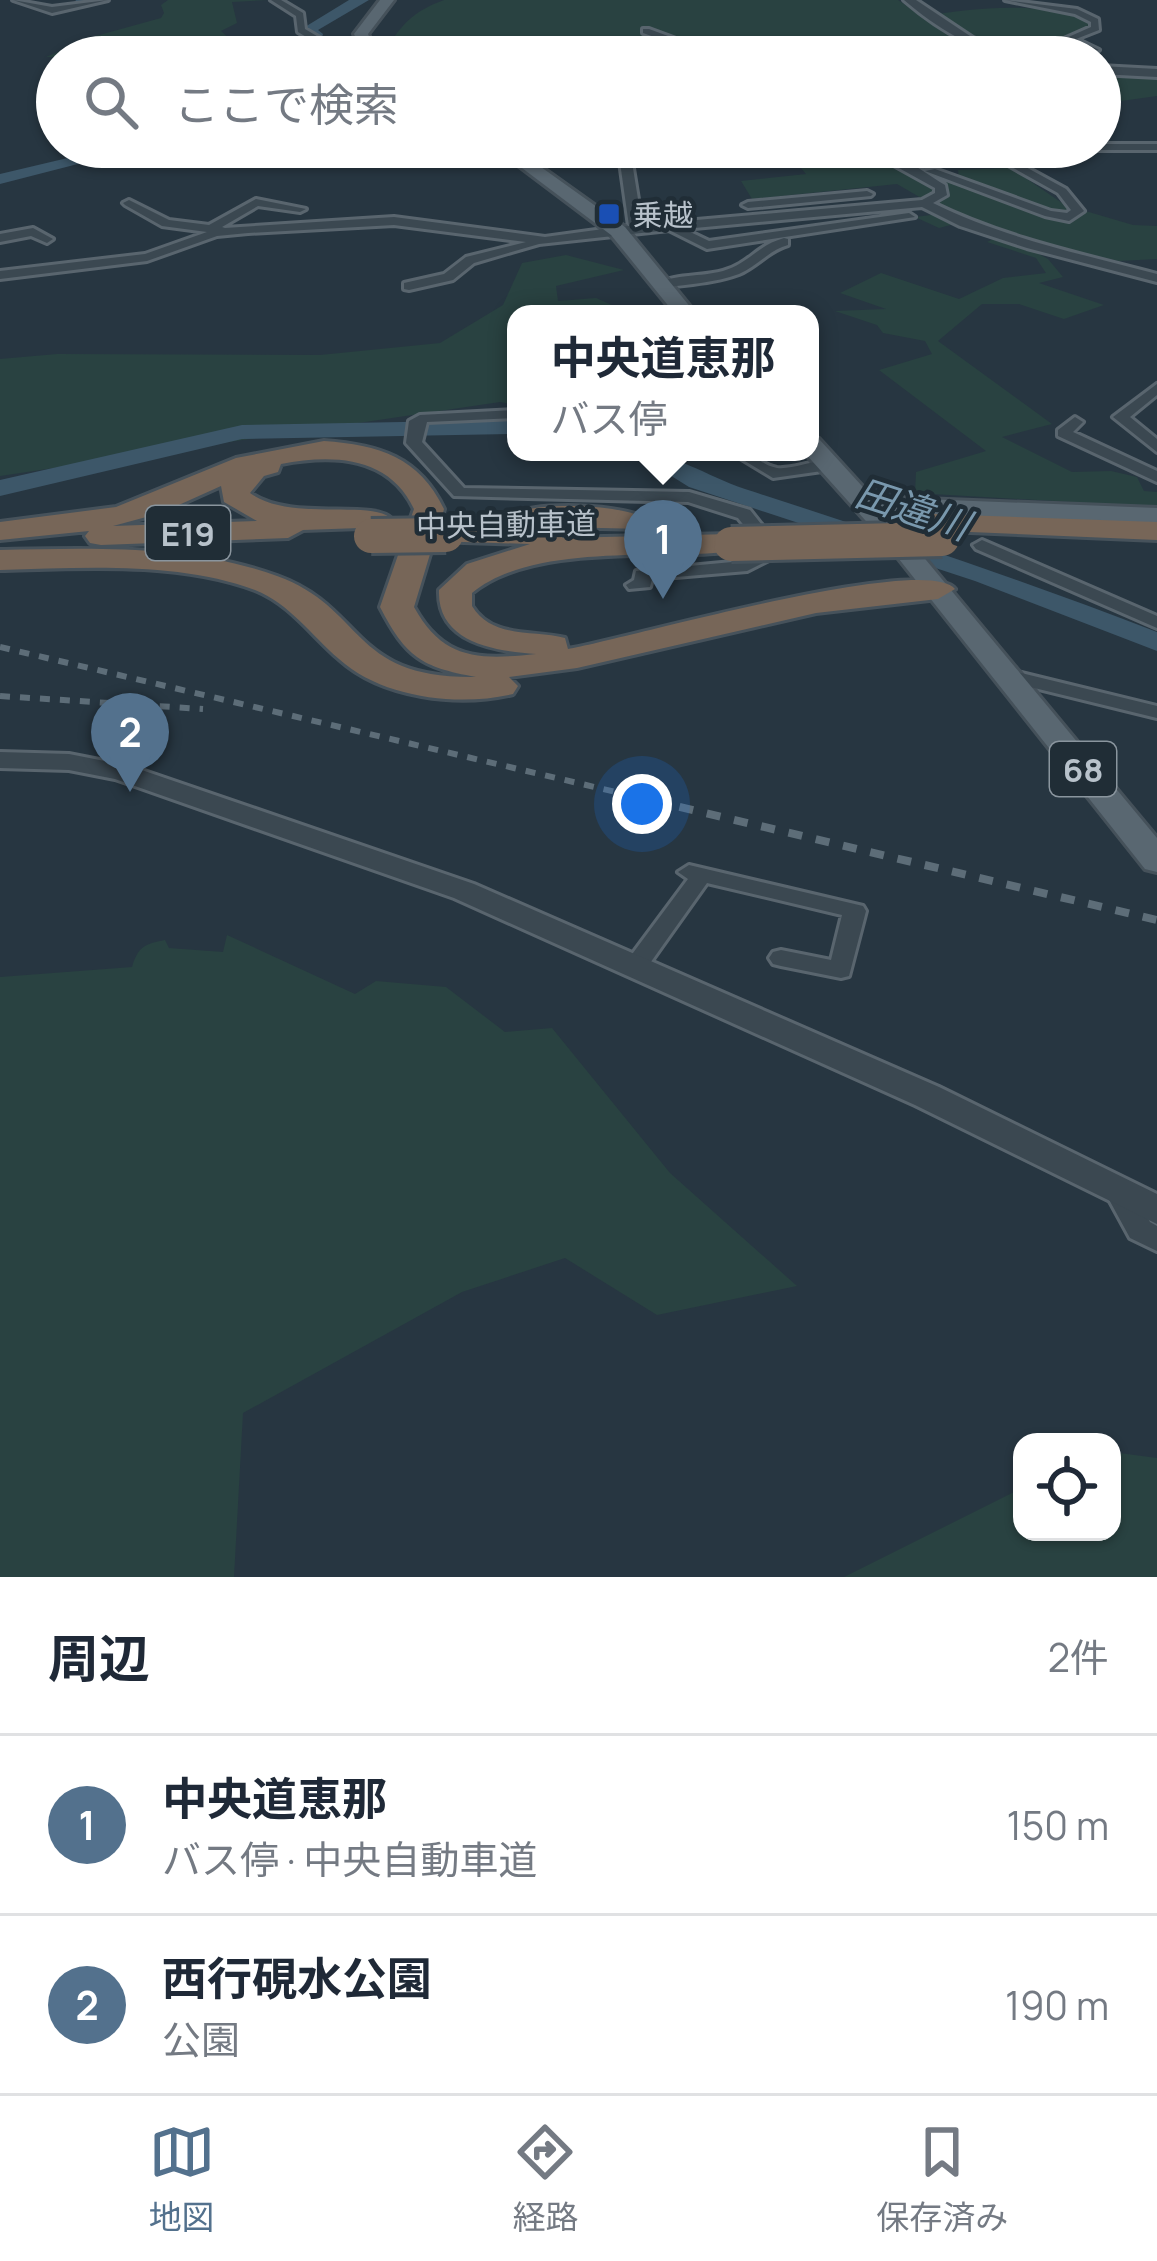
<!DOCTYPE html>
<html lang="ja">
<head>
<meta charset="utf-8">
<style>
	:root { --surface:#fff; --page:#f6f6f7; --text:#1f2937; --muted:#747a83; --line:#e0e1e3; --accent:#53718d }
	body { margin:0; font-family:Manrope,"Noto Sans JP",sans-serif; background:var(--page); color:var(--text) }
	.controls { position:absolute; right:36px; bottom:36px; display:grid; overflow:hidden; border-radius:24px; box-shadow:0 3px 9px #0004 }
	.controls button { width:108px; height:108px; display:grid; place-items:center; padding:0; border:0; border-bottom:3px solid var(--line); background:var(--surface); color:var(--text); font:60px sans-serif }
	.you { position:absolute; left:642px; top:804px; width:42px; height:42px; margin:-30px; border:9px solid #fff; border-radius:50%; background:#1a73e8; box-shadow:0 0 0 18px #1a73e833 }
	.badge { display:grid; place-items:center; width:78px; height:78px; border-radius:50%; background:var(--accent); color:#fff; font-size:39px; font-weight:700 }
	.pin { position:absolute; translate:-50% -99px; filter:drop-shadow(0 3px 6px #0008) }
	.pin::after { content:''; position:absolute; top:63px; width:42px; height:36px; background:inherit; clip-path:polygon(0 0,100% 0,50% 100%) }
	.popup { position:absolute; left:507px; top:305px; width:312px; height:156px; box-sizing:border-box; display:grid; place-content:center; border-radius:24px; background:var(--surface); filter:drop-shadow(0 3px 9px #0005); font-size:39px; white-space:nowrap; color:var(--muted) }
	.popup b { font-size:45px; color:var(--text) }
	.popup::after { content:''; position:absolute; left:50%; top:100%; margin-left:-24px; border:24px solid transparent; border-top-color:var(--surface) }
	.list { margin:0; padding:0; list-style:none }
	h2 { display:flex; justify-content:space-between; align-items:center; height:156px; margin:0; padding:0 48px; font-size:51px }
	h2 small { font-size:39px; font-weight:400; color:var(--muted) }
	.list li { display:grid; grid-template-columns:78px 1fr auto; gap:36px; align-items:center; box-sizing:border-box; height:180px; padding:0 48px; border-top:3px solid var(--line) }
	.list b { display:block; font-size:45px; white-space:nowrap }
	.list p { margin:0; font-size:39px; white-space:nowrap; color:var(--muted) }
	.list em { font-size:39px; font-style:normal; color:var(--muted) }
	.icon { flex:none; width:66px; height:66px; fill:none; stroke:currentColor; stroke-width:2; stroke-linecap:round; stroke-linejoin:round }
	.map { position:relative; flex:none; width:1157px; height:1577px; overflow:hidden }
	.search { position:absolute; background:var(--surface); box-shadow:0 3px 9px #0004; left:36px; right:36px; top:36px; height:132px; display:flex; align-items:center; gap:30px; box-sizing:border-box; padding:0 42px; border-radius:66px; color:var(--muted); font-size:45px }
	.sheet { height:516px; background:var(--surface) }
	nav { display:flex; justify-content:space-around; align-items:center; box-sizing:border-box; height:168px; border-top:3px solid var(--line); background:var(--surface); font-size:33px; color:var(--muted) }
	nav a { display:grid; justify-items:center; gap:6px }
	nav .on { color:var(--accent) }
	.map>svg:first-child { display:block }
	.green { fill:#294241 }
	.lines { fill:none; stroke-linecap:round; stroke-linejoin:round }
	.stream { stroke:#3d5769; stroke-width:3 }
	.river { fill:#3d5769; fill-rule:evenodd }
	.minor-casing { stroke:#59656e; stroke-width:6 }
	.tertiary-casing { stroke:#59656e; stroke-width:6 }
	.primary-casing { stroke:#45515a; stroke-width:6 }
	.motorway-casing { stroke:#46525b; stroke-width:6 }
	.minor { fill:#3b4851; fill-rule:evenodd }
	.tertiary { fill:#3b4851; fill-rule:evenodd }
	.primary { fill:#596771; fill-rule:evenodd }
	.motorway { fill:#776658; fill-rule:evenodd }
	.rail-far1 { stroke:#5d6d78; stroke-width:6; stroke-dasharray:10 10; stroke-linecap:butt }
	.rail { stroke:#5d6d78; stroke-width:8; stroke-dasharray:14 14; stroke-linecap:butt }
	.motorway-bridge-casing { stroke:#46525b; stroke-width:40; stroke-linecap:butt }
	.motorway-bridge { stroke:#776658; stroke-width:34 }
	.transit-dot { fill:#1a4fb4; stroke:#202d36; stroke-width:4.5 }
	.labels { text-anchor:middle; dominant-baseline:central; stroke-width:9; stroke-linejoin:round; paint-order:stroke }
	.far-poi-label { font-size:30px; fill:#b8c2cb; stroke:#202d36; text-anchor:start }
	.far-street-label { font-size:30px; fill:#b8c2cb; stroke:#202d36 }
	.shield { fill:#202d36; stroke:#8a959e; stroke-width:3 }
	.shield-label { font-size:33px; font-weight:bold; fill:#b8c2cb }
	.water-label { font-size:39px; font-style:italic; fill:#7998ad; stroke:#202d36 }
</style>
</head>
<body>
<div class="map">
<svg width="1157" height="1577" viewBox="0 0 1157 1577">
	<rect width="100%" height="100%" fill="#273641"/>
	<path class="green" d="M168,0H268L232,2L237,23L221,31L237,46L235,57H46L92,37L161,18L164,13L161,5Z
		M444,0H898L922,16C981,8 1035,0 1090,22L1081,37L1093,57H522L415,53L389,45C404,21 417,10 444,0Z
		M1100,74L1157,79V96L1100,104Z
		M750,147H857L944,180L959,178L958,170L1011,168L1065,205L1133,225L1157,226V259L1119,261L1040,244L1024,246L1048,259L1063,277L1039,283L1104,305L1064,319L1019,304H982L938,341L1052,424L1002,437L1072,472L1111,471L1137,477L1144,491L1157,492V507L915,493L916,472L986,451L879,370L932,354L925,341L883,333L877,325L835,311L886,309L840,293L881,273L959,299L1003,278L1046,273L1036,258L987,242L1008,232L966,221L939,228L915,217L947,213L897,184L752,199L741,181L806,174L791,156Z
		M566,255L624,270L556,286L558,301L596,298L632,314H516V405L500,402L0,476V359L57,354L320,355L440,343L503,305L522,263Z
		M227,935L355,994L376,981L446,987L505,1032L552,1028L670,1173L797,1286L657,1315L565,1258L462,1292L243,1413L234,1577H0V977L132,967C138,947 144,944 165,940L169,948L223,952Z
		M1112,1452L1157,1458V1577H844L1022,1488V1532H1112Z"/>
	<g class="lines">
		<path class="stream" d="M77,0H96"/>
		<path class="river" d="M349,0H369L318,30L323,34L321,42L337,57H321L300,30Z
			M114,147H144L0,184V174Z
			M516,420V434L242,439L0,496V480L242,425Z
			M633,452C674,452 706,476 745,489C884,534 1021,579 1157,632V651L975,581L689,487Z"/>
		<g class="minor-casing">
			<path id="minor" d="M13,0L52,7L108,0L52,13Z
				M271,0H281L303,13L305,29L352,57H340L298,32L296,16Z
				M1005,0L1077,9L1098,19L1099,30L1076,39L1099,50L1091,52L1064,39L1091,27V22L1075,14Z
				M643,29H649L725,57H711L643,33Z
				M620,46L662,57L620,52L580,53L583,57H573L569,50Z
				M1100,144H1157V150H1086L1081,147H1100Z
				M861,147C893,147 918,169 945,185L947,195L933,203C1004,238 1081,254 1157,274V282L1027,248L960,226L922,207L684,229L709,241L909,213L915,217L707,249L669,230L539,244L474,263L453,280L409,290L404,289V283L444,274L466,257L526,242L394,225L248,233L217,236L147,261L0,279V271L145,254L207,232L162,226L125,205L123,203L129,200L169,220L209,225L256,199L306,209L300,212L258,206L222,227L225,228L394,217L545,237L618,227L922,200L935,193V188Z
				M976,147H989L1066,189L1084,211L1069,221L1045,216L925,171L935,169L1051,211L1067,213L1071,210L1058,193Z
				M867,191L873,194L871,196L748,208L742,205L748,202Z
				M33,228L53,239L47,243L31,236L0,242V234Z
				M784,238L788,239V245C769,250 758,266 739,274C715,283 687,284 662,288L656,284C675,274 701,277 723,271C750,263 756,246 784,238Z
				M1157,384V395L1130,417L1157,439V452L1113,417Z
				M516,410V418L427,422L422,442L464,488L689,492L750,510L780,548L779,555L747,571L652,579L650,587L629,589L626,585L634,580L636,571L743,561L762,552V548L738,518L688,502L454,496L406,443L409,421L420,415Z
				M1075,417L1083,422L1073,432L1157,471V482L1058,436V430Z
				M730,452C758,452 759,465 777,468C798,470 819,455 837,465L829,470L773,478Z
				M982,540L1157,616V628L976,549L973,545Z
				M1009,670L1157,706V718L1002,680L999,676Z
				M689,865L863,906L866,911L849,976L841,978L781,966L773,964L769,958L773,952L781,950L831,960L842,915L707,883L643,973H627L623,967L627,961L688,879L678,872Z
				M1120,1183L1130,1186L1150,1222L1157,1226V1251L1130,1238L1106,1194L1110,1186Z"/>
		</g>
		<g class="tertiary-casing">
			<path id="tertiary" d="M904,0H916L973,38L1028,57C981,57 938,29 904,0Z
				M1100,66L1157,69V77L1100,74Z
				M730,147H745L727,162L631,156L643,230L630,233L618,148L724,154Z
				M0,752L69,754L130,766L474,884L939,1087L1157,1194V1224L915,1105L454,898L115,779L69,770L0,768Z"/>
		</g>
		<g class="primary-casing">
			<path id="primary" d="M380,0H394L368,34L378,57H364L354,34Z
				M494,147H513L625,227L696,314H675L611,235Z
				M810,437L819,439L872,497L1157,508V524L887,513L1157,838V872L1145,869L891,549L804,452H810Z"/>
		</g>
		<g class="motorway-casing">
			<path id="motorway" d="M324,441C379,445 419,457 444,509L439,527L512,525L506,518C522,500 633,503 650,522L645,529L558,527L565,534L562,538L731,534L747,544C726,569 544,532 472,593V606C492,639 534,630 565,638L568,649C623,640 926,552 955,589L938,599L816,613L577,668L509,677L518,686L513,694C458,707 382,698 339,659C311,635 290,604 255,590C177,561 82,568 0,570V550C91,548 189,544 277,576C366,608 349,679 476,677C421,667 406,657 380,607L414,509C389,456 333,454 281,464L278,472L264,476L250,493C292,523 373,498 393,520L389,527L303,530L288,538L101,545L90,543L85,536L89,531L0,540V522L116,507L236,458ZM221,486L224,502L257,521L113,526L161,513ZM434,541L530,544L467,564L439,590C437,642 494,651 536,654C479,660 443,660 414,607Z
				M934,514L1157,522V540L923,530L918,523L923,516Z"/>
		</g>
		<use href="#minor" class="minor"/>
		<use href="#tertiary" class="tertiary"/>
		<use href="#primary" class="primary"/>
		<use href="#motorway" class="motorway"/>
		<path class="rail-far1" d="M0,647L637,797
			M0,696L203,709"/>
		<path class="rail" d="M625,794L1157,920"/>
		<g class="motorway-bridge-casing">
			<path id="motorway-bridge" d="M371,536L446,535
				M731,544L942,539"/>
		</g>
		<use href="#motorway-bridge" class="motorway-bridge"/>
	</g>
	<rect class="transit-dot" x="597" y="202" width="24" height="24" rx="6"/>
	<g class="labels">
		<g class="far-poi-label">
			<text x="633" y="214">乗越</text>
		</g>
		<g class="far-street-label">
			<text transform="translate(506 524) rotate(-1)">中央自動車道</text>
		</g>
		<g class="shield">
			<rect x="146" y="506" width="84" height="54" rx="9"/>
			<rect x="1050" y="742" width="66" height="54" rx="9"/>
		</g>
		<g class="shield-label">
			<text x="188" y="533">E19</text>
			<text x="1083" y="769">68</text>
		</g>
		<g class="water-label">
			<text transform="translate(913 508) rotate(18)">田違川</text>
		</g>
	</g>
</svg>
<div class="controls">
<button><svg class="icon" aria-label="locate" viewBox="0 0 24 24"><circle cx="12" cy="12" r="6"/><path d="M12 2v4M12 18v4M2 12h4M18 12h4"/></svg></button>
</div>
<div class="you"></div>
<div class="pin badge" style="left:663px;top:599px">1</div>
<div class="popup"><b>中央道恵那</b>バス停</div>
<div class="pin badge" style="left:130px;top:792px">2</div>
<div class="search"><svg class="icon" aria-label="search" viewBox="0 0 24 24"><circle cx="10" cy="10" r="6"/><path d="M15 15l6 6"/></svg>ここで検索</div>
</div>
<section class="sheet">
<h2>周辺<small>2件</small></h2>
<ul class="list">
<li><span class="badge">1</span><div><b>中央道恵那</b><p>バス停 · 中央自動車道</p></div><em>150 m</em></li>
<li><span class="badge">2</span><div><b>西行硯水公園</b><p>公園</p></div><em>190 m</em></li>
</ul>
</section>
<nav>
<a class="on"><svg class="icon" aria-label="map" viewBox="0 0 24 24"><path d="M3 6l6-2 6 2 6-2v14l-6 2-6-2-6 2zM9 4v14M15 6v14"/></svg>地図</a>
<a><svg class="icon" aria-label="directions" viewBox="0 0 24 24"><path d="M12 3l9 9-9 9-9-9zM9 14v-3h6M13 9l2 2-2 2"/></svg>経路</a>
<a><svg class="icon" aria-label="saved" viewBox="0 0 24 24"><path d="M7 4h10v16l-5-4-5 4z"/></svg>保存済み</a>
</nav>
</body>
</html>
